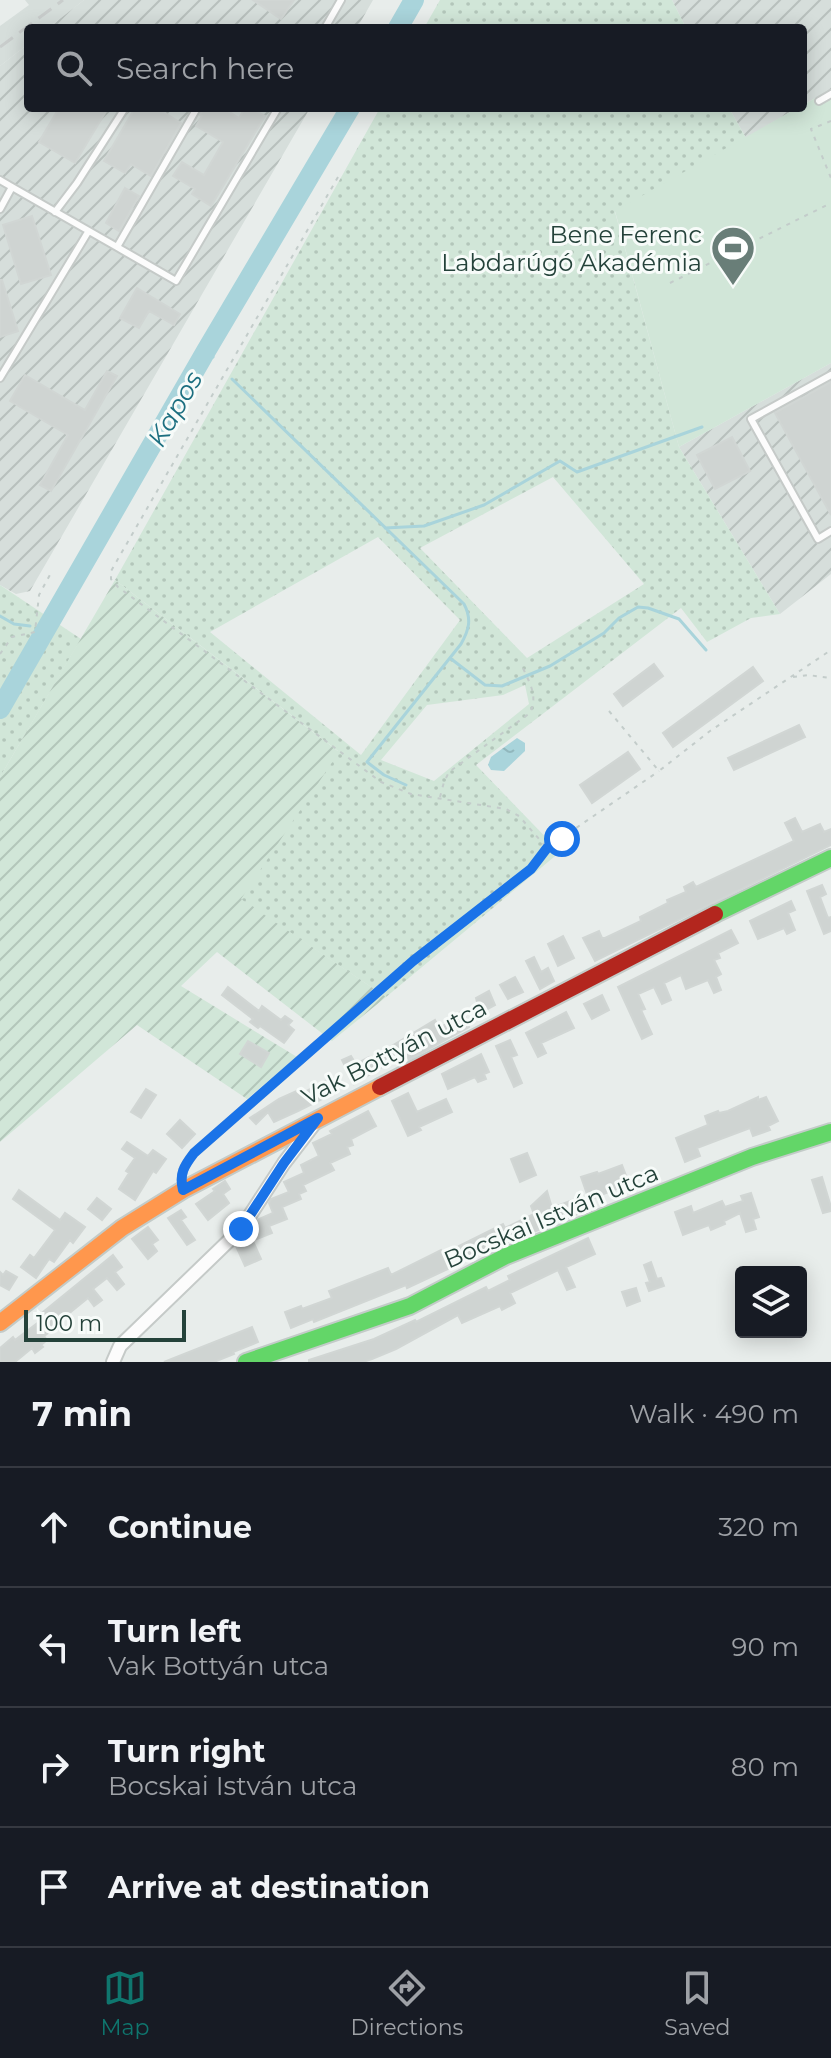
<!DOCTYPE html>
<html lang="en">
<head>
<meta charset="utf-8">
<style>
	:root { --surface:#171b24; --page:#242831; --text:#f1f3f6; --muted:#9ea1a6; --line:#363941; --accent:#0f766e }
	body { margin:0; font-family:Montserrat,sans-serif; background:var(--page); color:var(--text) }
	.controls { position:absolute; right:24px; bottom:24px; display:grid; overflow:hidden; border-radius:8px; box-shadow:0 4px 20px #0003 }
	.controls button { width:72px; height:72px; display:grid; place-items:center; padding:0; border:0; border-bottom:2px solid var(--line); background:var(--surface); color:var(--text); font:40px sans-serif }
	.scale { position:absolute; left:24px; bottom:20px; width:162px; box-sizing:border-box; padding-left:8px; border:4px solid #24423a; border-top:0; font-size:22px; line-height:28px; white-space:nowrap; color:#24423a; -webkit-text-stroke:6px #f7fbf9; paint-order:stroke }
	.stop { position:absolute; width:24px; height:24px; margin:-18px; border:6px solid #1a73e8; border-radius:50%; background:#fff }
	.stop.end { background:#1a73e8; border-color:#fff; box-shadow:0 2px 8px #0008 }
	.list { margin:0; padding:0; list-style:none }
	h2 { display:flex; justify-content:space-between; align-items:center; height:104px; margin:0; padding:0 32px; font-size:34px }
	h2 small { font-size:26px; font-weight:400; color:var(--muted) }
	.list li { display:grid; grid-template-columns:52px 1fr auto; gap:24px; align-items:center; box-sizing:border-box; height:120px; padding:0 32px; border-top:2px solid var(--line) }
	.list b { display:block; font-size:30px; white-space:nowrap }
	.list p { margin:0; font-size:26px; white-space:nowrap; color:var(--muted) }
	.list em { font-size:26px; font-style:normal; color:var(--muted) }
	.icon { flex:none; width:44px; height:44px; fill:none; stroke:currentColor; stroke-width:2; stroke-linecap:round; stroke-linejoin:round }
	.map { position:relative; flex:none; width:831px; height:1362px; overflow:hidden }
	.search { position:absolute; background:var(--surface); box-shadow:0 4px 20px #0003; left:24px; right:24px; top:24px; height:88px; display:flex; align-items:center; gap:20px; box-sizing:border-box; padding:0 28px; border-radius:8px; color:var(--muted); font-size:30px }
	.sheet { height:584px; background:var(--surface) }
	nav { display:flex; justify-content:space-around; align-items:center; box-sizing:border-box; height:112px; border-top:2px solid var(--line); background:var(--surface); font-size:22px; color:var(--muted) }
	nav a { display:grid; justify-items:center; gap:4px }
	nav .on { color:var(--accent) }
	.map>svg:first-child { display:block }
	.built { fill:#d6dedb }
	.industrial { fill:url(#industrial-furrows) }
	.grass { fill:url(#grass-dots); fill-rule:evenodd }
	.garden { fill:url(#garden-furrows) }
	.pitch { fill:#d1e6d8 }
	.water { fill:url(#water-ripples) }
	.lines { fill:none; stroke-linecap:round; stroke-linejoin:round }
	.stream { stroke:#a9d4db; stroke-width:3 }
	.river { stroke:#a9d4db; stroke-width:20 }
	.building { fill:#cfd4d2; stroke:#d1d6d4; stroke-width:2 }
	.lane-casing { stroke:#c5cac8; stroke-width:10 }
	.street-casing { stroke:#c5cac8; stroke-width:16 }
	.fast-casing { stroke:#c3cbc8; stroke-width:20 }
	.slow-casing { stroke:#c3cbc8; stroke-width:20 }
	.jam-casing { stroke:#c3cbc8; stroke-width:20 }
	.path { stroke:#c3ccca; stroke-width:2; stroke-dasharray:4 6; stroke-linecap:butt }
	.lane { stroke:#fcfcfc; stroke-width:6 }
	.street { stroke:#fcfcfc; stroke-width:12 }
	.fast { stroke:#63d668; stroke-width:16 }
	.slow { stroke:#ff974d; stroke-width:16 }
	.jam { stroke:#b3261e; stroke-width:16 }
	.rail { stroke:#c9cdcc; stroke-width:3; stroke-dasharray:16 8; stroke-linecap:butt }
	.route { stroke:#1a73e8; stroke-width:10 }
	.labels { text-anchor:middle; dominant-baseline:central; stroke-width:6; stroke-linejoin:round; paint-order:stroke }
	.poi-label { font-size:24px; fill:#24423a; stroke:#f7fbf9; text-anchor:end }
	.street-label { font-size:24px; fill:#24423a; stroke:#f7fbf9 }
	.water-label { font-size:26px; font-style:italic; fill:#1c6f80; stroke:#f7fbf9 }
</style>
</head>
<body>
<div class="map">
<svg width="831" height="1362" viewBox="0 0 831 1362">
	<defs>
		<pattern id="industrial-furrows" width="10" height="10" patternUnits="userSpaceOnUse" patternTransform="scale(2)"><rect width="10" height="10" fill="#d6dedb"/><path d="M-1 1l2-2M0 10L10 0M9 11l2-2" fill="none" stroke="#b8c0bd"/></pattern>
		<pattern id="grass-dots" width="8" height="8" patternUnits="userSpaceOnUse" patternTransform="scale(2)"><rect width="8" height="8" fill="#d1e6d8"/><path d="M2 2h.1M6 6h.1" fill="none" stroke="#b3c6ba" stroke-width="1.8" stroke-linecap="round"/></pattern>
		<pattern id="garden-furrows" width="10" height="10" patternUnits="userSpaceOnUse" patternTransform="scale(2)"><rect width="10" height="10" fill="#d1e6d8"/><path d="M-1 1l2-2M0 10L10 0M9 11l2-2" fill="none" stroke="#b3c6ba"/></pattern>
		<pattern id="water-ripples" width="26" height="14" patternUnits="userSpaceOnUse" patternTransform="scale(2)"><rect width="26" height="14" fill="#a9d4db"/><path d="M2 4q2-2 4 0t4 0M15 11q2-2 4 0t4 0" fill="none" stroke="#91b7bd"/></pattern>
	</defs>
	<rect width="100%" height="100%" fill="#e8edeb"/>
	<path class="built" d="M25,0H84L48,28H28V44L0,66V26L29,5Z"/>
	<path class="industrial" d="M84,0H373L357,28H48Z
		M672,0H831V89L803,105V28H686Z
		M28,44V108H310L30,591L16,594L0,585V66Z
		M729,108H797L746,138Z
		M831,363V574L780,614L679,447Z"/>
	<path class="grass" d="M440,0H672L686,28H424Z
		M380,108H729L746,138L615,212L679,447L780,614L751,618L707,642L681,608L476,765L560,852L386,997L240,899L338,751L115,580ZM553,477L644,584L527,658L420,548ZM378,537L460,620L361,755L210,632ZM525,685L529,704L434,781L381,760L427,705L503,695Z
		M0,585L81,639L0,777Z"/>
	<path class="garden" d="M115,580L339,752L241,899L386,997L332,1041L217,952L181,986L297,1057L247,1099L137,1025L0,1142V777Z"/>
	<path class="pitch" d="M831,89V363L679,447L615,211L797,108H803V105Z"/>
	<path class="water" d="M517,738L525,743V751L504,771L491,770L488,765L491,757Z"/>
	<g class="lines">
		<path class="stream" d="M206,351L213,357
			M232,379L464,604C472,619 469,630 461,644L367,762L384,775L406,785
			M385,528L424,526L484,505L560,461L577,472L702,427
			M0,616L14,624L30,626
			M40,628L46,631
			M450,658L485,685L502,686L550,666L604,633L619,618L638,607L648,608L679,619L706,650"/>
		<path class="river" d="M398,28L414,0
			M0,709L206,351L350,108"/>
	</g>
	<path class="building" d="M253,0H294L281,19Z
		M59,108H108L75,163L39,142Z
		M135,108H164L162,111L181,123L151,176L131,164L125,173L104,161Z
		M203,108H223L239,118L245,108H251L265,116L211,206L192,194L195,189L173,176L182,162L204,175L223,142L196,126L202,116L200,115Z
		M125,188L139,196L119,231L106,223Z
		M32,216L51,275L21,284L3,225Z
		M0,280H2L18,331L0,337Z
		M137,288L180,314L174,325L149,311L139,328L120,318Z
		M107,371L117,376L51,491L40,485L68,435L10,401L25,375L85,410Z
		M831,382V515L775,413Z
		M732,437L750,471L715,489L697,455Z
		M654,664L663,676L623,706L614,694Z
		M753,667L763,681L673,747L663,733Z
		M799,725L805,737L734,770L728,758Z
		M628,752L640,769L592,803L580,785Z
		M795,818L802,832L820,824L824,832L831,829V845L595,961L583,938L599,931L602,938H605L641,921L640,917L668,903L667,900L686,892L684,887L693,882L696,887L794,841L785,823Z
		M822,885L826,894L820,897L828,918L831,917V931L824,934L807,891Z
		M791,901L795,910L788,913L795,930L787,934L784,928L758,939L750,921Z
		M731,930L738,943L718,953L720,958L714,960L721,974L716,977L721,990L714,993L708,980L686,989L681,975L664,983L671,1000L662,1004L654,987L638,994L645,1009L641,1010L652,1034L642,1039L618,987Z
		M563,936L574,958L558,966L548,944Z
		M534,957L541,972L548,968L554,981L540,989L526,961Z
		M515,977L523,992L508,999L500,985Z
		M228,987L259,1011L262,1006L281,1020L285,1016L292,1021L288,1025L294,1030L284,1043L260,1026L258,1028L250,1022L253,1019L222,995Z
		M489,991L495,1005L480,1013L476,998Z
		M602,995L609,1010L592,1019L584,1004Z
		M463,1011L469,1027L409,1060L405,1053L354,1084L342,1060L351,1056L356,1064L369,1057L370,1059L435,1020L439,1028L455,1019L453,1016Z
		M566,1012L574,1028L541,1043L546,1053L538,1057L526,1033Z
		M510,1040L517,1055L511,1057L522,1083L514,1087L496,1046Z
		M248,1041L269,1053L261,1067L240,1054Z
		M481,1054L489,1072L484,1074L486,1079L478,1082L475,1077L448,1089L442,1074Z
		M327,1080L334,1093L298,1111L274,1122L268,1112L256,1124L250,1118L279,1099L301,1089L303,1093Z
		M146,1089L156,1095L141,1118L131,1112Z
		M408,1093L417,1112L446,1099L452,1112L419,1127L421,1130L408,1136L392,1101Z
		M758,1097V1100L766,1097L778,1121L768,1126L770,1130L753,1136L750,1128L718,1140L697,1148L700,1156L685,1162L676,1138L708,1125L705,1116L718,1111L719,1113L728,1111Z
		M368,1111L376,1126L351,1139L353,1145L347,1147L350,1154L330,1163L334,1170L303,1185L306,1191L299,1194L301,1199L282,1207L287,1219L269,1226L272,1233L257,1239L252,1228L259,1219L273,1213L269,1203L271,1199L289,1192L284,1182L304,1173L301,1165L319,1156L313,1143L332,1134L330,1131Z
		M180,1120L195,1134L182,1148L167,1134Z
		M127,1142L148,1156L153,1150L166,1159L156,1173L153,1171L135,1200L119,1189L129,1173L126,1171L135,1158L122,1149Z
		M527,1153L536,1175L520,1182L511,1159Z
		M622,1165L628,1181L619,1184L621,1187L589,1200L581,1177L597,1172L598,1174Z
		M822,1177L831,1207V1211L823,1213L812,1180Z
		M225,1181L230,1189L223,1194L229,1203L208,1220L196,1204L215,1191L213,1189Z
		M19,1190L60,1220L65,1213L85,1227L73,1243L70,1240L54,1262L49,1259L36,1278L21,1267L30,1255L34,1258L55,1230L13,1199Z
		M547,1191L552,1208L575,1199L580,1213L465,1260L459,1246L503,1224L505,1228L534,1214L531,1206Z
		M751,1193L759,1217L753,1219L756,1229L746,1232L740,1213L724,1221L725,1224L711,1230L709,1225L683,1235L675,1212L691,1206L693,1213L722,1201L725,1207L743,1201L741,1196Z
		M97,1198L111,1209L102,1220L88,1209Z
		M181,1210L186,1217L181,1220L195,1240L187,1245L168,1218Z
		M148,1227L158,1240L152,1244L157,1251L148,1259L132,1239Z
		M588,1238L595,1254L566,1267L575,1287L567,1290L558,1270L510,1293L515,1303L502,1310L500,1306L462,1323L458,1315L396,1349L372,1359L363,1362H309V1360L374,1339L415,1320L416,1322L486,1287L488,1291L510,1280L508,1276Z
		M252,1239L261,1259L245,1266L236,1246Z
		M441,1250L450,1268L407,1288L406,1285L314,1322L313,1319L291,1328L285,1312L301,1306L302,1309L332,1298L329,1291L388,1268L391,1275Z
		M113,1255L122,1267L115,1272L124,1284L117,1290L107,1278L93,1289L102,1300L94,1306L88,1298L56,1324L58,1326L44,1336L47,1340L41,1345L43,1347L35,1353L32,1348L15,1362H0V1348L13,1337L15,1340L40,1321L37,1317Z
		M651,1262L657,1279L661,1278L664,1286L649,1291L646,1283L650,1282L644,1265Z
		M6,1271L17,1277L9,1290L0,1285V1272L3,1275Z
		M636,1288L640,1301L627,1306L622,1292Z
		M252,1327L258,1342L233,1352L234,1354L214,1362H164Z"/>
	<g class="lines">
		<g class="lane-casing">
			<path id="lane" d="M325,28L341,0
				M819,101L831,94
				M197,108L117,247L176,281L278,108
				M0,180L12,187
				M0,209L12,187L117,247
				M55,212L77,183L125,108
				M831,375L751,419L818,539L831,531
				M0,378L88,232
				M183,1189C179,1173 184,1166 194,1153L317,1045"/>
		</g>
		<g class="street-casing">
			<path id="street" d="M113,1362L120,1346L241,1229L284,1163L314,1124"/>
		</g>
		<g class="fast-casing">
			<path id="fast" d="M715,914L831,858
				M246,1362L410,1306L506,1256L752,1157L831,1132"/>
		</g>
		<g class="slow-casing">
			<path id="slow" d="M0,1323L122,1228L183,1190L380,1087"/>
		</g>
		<g class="jam-casing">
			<path id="jam" d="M380,1087L715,914"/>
		</g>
		<path class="path" d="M831,121L811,129L831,178
			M338,177L111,571V579L118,587L381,782L411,794L506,809L519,816L547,848
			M670,283L831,203
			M0,654L12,637L35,632L39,595L51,573
			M793,677L808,675L831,678
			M609,711L659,771L710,731L831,650
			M440,797L444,782L449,772L530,713C538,696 530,684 523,668
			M324,1039L413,961L531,869L547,848L659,771"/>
		<use href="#lane" class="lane"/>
		<use href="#street" class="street"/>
		<use href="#fast" class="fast"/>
		<use href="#slow" class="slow"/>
		<use href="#jam" class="jam"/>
		<path class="rail" d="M0,47L63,0"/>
	</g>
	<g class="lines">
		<path class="route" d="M241,1229L284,1163L318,1118L183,1190C179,1174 184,1166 194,1153L413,961L531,869L547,848L562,839"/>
	</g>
	<defs>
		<g id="stadium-pin" transform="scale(2.3)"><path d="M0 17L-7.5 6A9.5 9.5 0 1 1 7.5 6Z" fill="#697e78" stroke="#f7fbf9"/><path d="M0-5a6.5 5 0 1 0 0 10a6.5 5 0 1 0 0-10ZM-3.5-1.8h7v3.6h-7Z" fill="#fff"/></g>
	</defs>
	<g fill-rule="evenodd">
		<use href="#stadium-pin" x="733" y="248"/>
	</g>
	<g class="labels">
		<g class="poi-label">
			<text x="702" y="234">Bene Ferenc<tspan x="702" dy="28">Labdarúgó Akadémia</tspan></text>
		</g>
		<g class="street-label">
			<text transform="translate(394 1052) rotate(-27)">Vak Bottyán utca</text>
			<text transform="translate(551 1216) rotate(-23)">Bocskai István utca</text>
		</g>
		<g class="water-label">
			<text transform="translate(175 409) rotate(-60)">Kapos</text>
		</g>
	</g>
</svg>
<div class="controls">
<button><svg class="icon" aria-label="layers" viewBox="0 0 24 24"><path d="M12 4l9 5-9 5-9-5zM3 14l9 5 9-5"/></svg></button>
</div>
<div class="scale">100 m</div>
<div class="stop" style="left:562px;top:839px"></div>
<div class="stop end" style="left:241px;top:1229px"></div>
<div class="search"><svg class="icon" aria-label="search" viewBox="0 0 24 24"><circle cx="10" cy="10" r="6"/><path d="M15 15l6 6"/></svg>Search here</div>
</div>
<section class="sheet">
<h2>7 min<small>Walk · 490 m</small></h2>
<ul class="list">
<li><svg class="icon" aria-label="ahead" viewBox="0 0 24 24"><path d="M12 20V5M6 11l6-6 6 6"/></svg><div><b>Continue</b></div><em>320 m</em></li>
<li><svg class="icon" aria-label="left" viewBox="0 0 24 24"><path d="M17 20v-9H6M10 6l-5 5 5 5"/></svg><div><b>Turn left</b><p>Vak Bottyán utca</p></div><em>90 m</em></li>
<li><svg class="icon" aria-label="right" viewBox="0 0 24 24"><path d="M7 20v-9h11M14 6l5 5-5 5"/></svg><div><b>Turn right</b><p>Bocskai István utca</p></div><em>80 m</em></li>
<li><svg class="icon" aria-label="arrive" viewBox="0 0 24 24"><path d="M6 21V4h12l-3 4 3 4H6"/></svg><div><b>Arrive at destination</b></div></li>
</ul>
</section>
<nav>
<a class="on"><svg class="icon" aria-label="map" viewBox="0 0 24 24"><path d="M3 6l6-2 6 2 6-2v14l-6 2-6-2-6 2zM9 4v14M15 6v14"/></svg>Map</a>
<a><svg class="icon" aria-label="directions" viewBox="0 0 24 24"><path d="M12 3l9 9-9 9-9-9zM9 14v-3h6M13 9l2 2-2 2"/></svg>Directions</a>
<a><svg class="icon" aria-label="saved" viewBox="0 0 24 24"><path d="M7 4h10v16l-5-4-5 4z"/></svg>Saved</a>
</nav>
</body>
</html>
